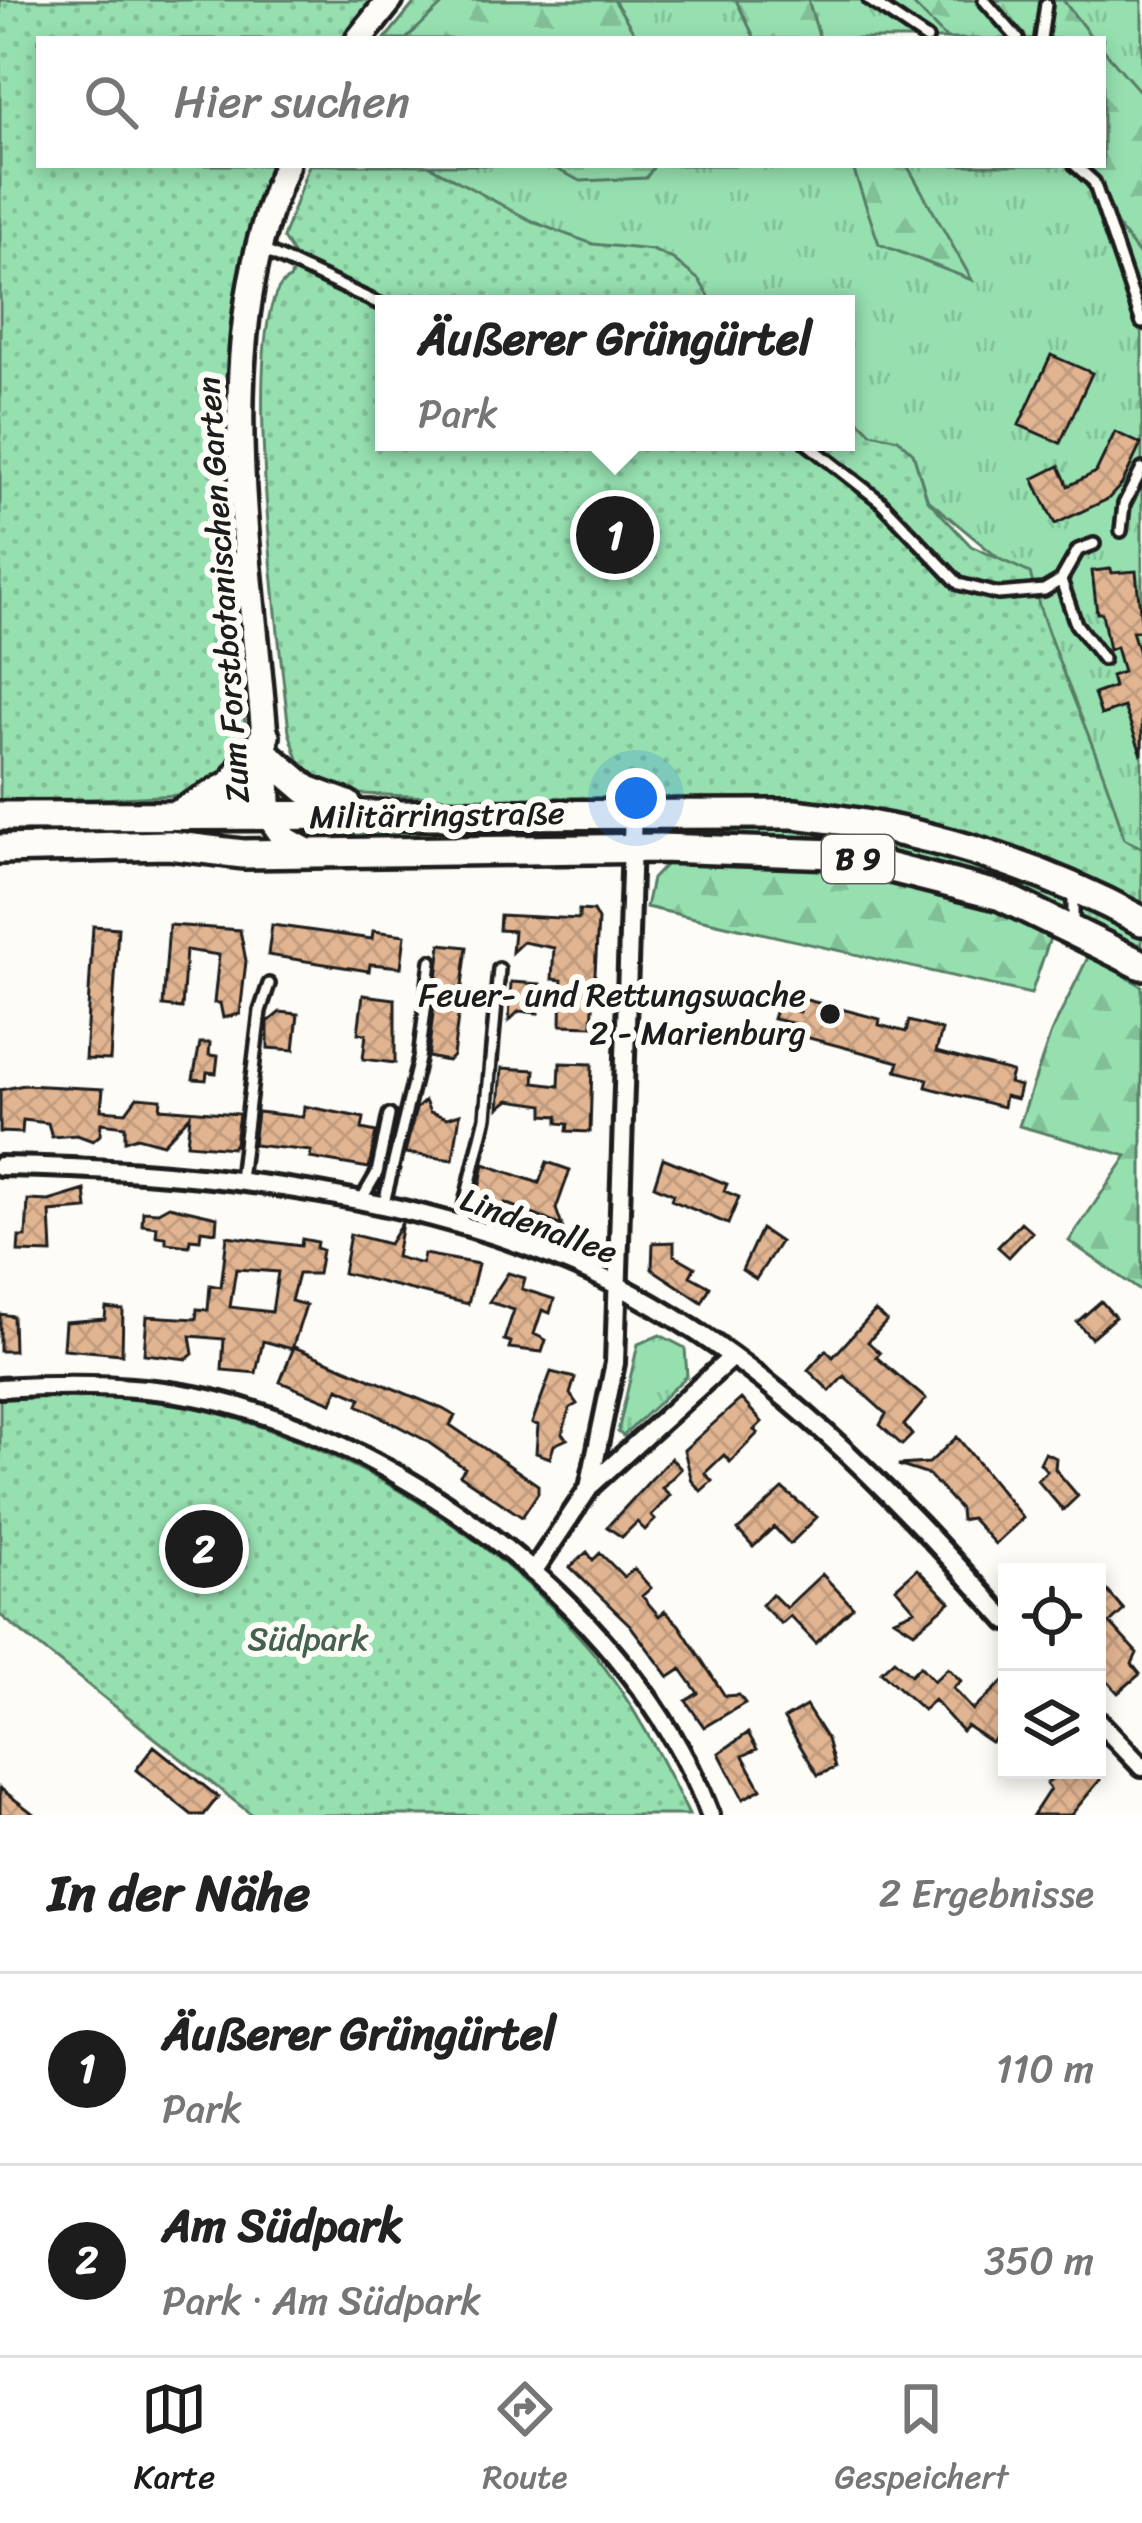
<!DOCTYPE html>
<html lang="de">
<head>
<meta charset="utf-8">
<style>
	:root { --surface:#fff; --page:#f6f6f6; --text:#222; --muted:#767676; --line:#e0e0e0; --accent:#1c1c1c }
	body { margin:0; font-family:Sriracha,sans-serif; background:var(--page); color:var(--text) }
	.controls { position:absolute; right:36px; bottom:36px; display:grid; overflow:hidden; border-radius:0px; box-shadow:0 6px 18px #0003 }
	.controls button { width:108px; height:108px; display:grid; place-items:center; padding:0; border:0; border-bottom:3px solid var(--line); background:var(--surface); color:var(--text); font:60px sans-serif }
	.you { position:absolute; left:636px; top:798px; width:42px; height:42px; margin:-30px; border:9px solid #fff; border-radius:50%; background:#1a73e8; box-shadow:0 0 0 18px #1a73e833 }
	.badge { display:grid; place-items:center; width:78px; height:78px; border-radius:50%; background:var(--accent); color:#fff; font-size:39px; font-weight:700 }
	.pin { position:absolute; translate:-50% -50%; border:6px solid #fff; box-shadow:0 3px 12px #0006 }
	.popup { position:absolute; left:375px; top:295px; width:480px; height:156px; box-sizing:border-box; display:grid; place-content:center; border-radius:0px; background:var(--surface); filter:drop-shadow(0 3px 9px #0005); font-size:39px; white-space:nowrap; color:var(--muted) }
	.popup b { font-size:45px; color:var(--text) }
	.popup::after { content:''; position:absolute; left:50%; top:100%; margin-left:-24px; border:24px solid transparent; border-top-color:var(--surface) }
	.list { margin:0; padding:0; list-style:none }
	h2 { display:flex; justify-content:space-between; align-items:center; height:156px; margin:0; padding:0 48px; font-size:51px }
	h2 small { font-size:39px; font-weight:400; color:var(--muted) }
	.list li { display:grid; grid-template-columns:78px 1fr auto; gap:36px; align-items:center; box-sizing:border-box; height:192px; padding:0 48px; border-top:3px solid var(--line) }
	.list b { display:block; font-size:45px; white-space:nowrap }
	.list p { margin:0; font-size:39px; white-space:nowrap; color:var(--muted) }
	.list em { font-size:39px; font-style:normal; color:var(--muted) }
	.icon { flex:none; width:66px; height:66px; fill:none; stroke:currentColor; stroke-width:2; stroke-linecap:round; stroke-linejoin:round }
	.map { position:relative; flex:none; width:1142px; height:1815px; overflow:hidden }
	.search { position:absolute; background:var(--surface); box-shadow:0 6px 18px #0003; left:36px; right:36px; top:36px; height:132px; display:flex; align-items:center; gap:30px; box-sizing:border-box; padding:0 42px; border-radius:0px; color:var(--muted); font-size:45px }
	.sheet { height:540px; background:var(--surface) }
	nav { display:flex; justify-content:space-around; align-items:center; box-sizing:border-box; height:168px; border-top:3px solid var(--line); background:var(--surface); font-size:33px; color:var(--muted) }
	nav a { display:grid; justify-items:center; gap:6px }
	nav .on { color:var(--accent) }
	.map>svg:first-child { display:block }
	.grass { fill:url(#grass-tufts); stroke:#597e66; stroke-width:3 }
	.forest { fill:url(#forest-firs); stroke:#597e66; stroke-width:3 }
	.park { fill:url(#park-dots); stroke:#597e66; stroke-width:3 }
	.building { fill:url(#building-cross-hatch); stroke:#1c1c1c; stroke-width:3; fill-rule:evenodd }
	.lines { fill:none; stroke-linecap:round; stroke-linejoin:round }
	.service-casing { stroke:#1c1c1c; stroke-width:18 }
	.minor-casing { stroke:#1c1c1c; stroke-width:26 }
	.secondary-casing { stroke:#1c1c1c; stroke-width:33 }
	.primary-casing { stroke:#1c1c1c; stroke-width:36 }
	.service { stroke:#fdfcf7; stroke-width:9 }
	.minor { stroke:#fdfcf7; stroke-width:16 }
	.secondary { stroke:#fdfcf7; stroke-width:24 }
	.primary { stroke:#fdfcf7; stroke-width:27 }
	.poi-dot { fill:#1c1c1c; stroke:#fdfcf7; stroke-width:4.5 }
	.labels { text-anchor:middle; dominant-baseline:central; stroke-width:12; stroke-linejoin:round; paint-order:stroke }
	.shield { fill:#fdfcf7; stroke:#605f5e; stroke-width:3 }
	.shield-label { font-size:30px; font-weight:bold; fill:#1c1c1c }
	.street-label { font-size:33px; fill:#1c1c1c; stroke:#fdfcf7 }
	.poi-label { font-size:33px; fill:#1c1c1c; stroke:#fdfcf7; text-anchor:end }
	.park-label { font-size:33px; fill:#476150; stroke:#fdfcf7 }
</style>
</head>
<body>
<div class="map">
<svg width="1142" height="1815" viewBox="0 0 1142 1815">
	<defs>
		<pattern id="grass-tufts" width="24" height="20" patternUnits="userSpaceOnUse" patternTransform="scale(3)"><rect width="24" height="20" fill="#96e0b0"/><path d="M3 7l-1-3M5 7V3M7 7l1-3M15 17l-1-3M17 17v-4M19 17l1-3" fill="none" stroke="#81c097"/></pattern>
		<pattern id="forest-firs" width="22" height="20" patternUnits="userSpaceOnUse" patternTransform="scale(3)"><rect width="22" height="20" fill="#96e0b0"/><path d="M5 1l3.5 6h-7zM16 11l3.5 6h-7z" fill="#81c097"/></pattern>
		<pattern id="park-dots" width="8" height="8" patternUnits="userSpaceOnUse" patternTransform="scale(3)"><rect width="8" height="8" fill="#96e0b0"/><path d="M2 2h.1M6 6h.1" fill="none" stroke="#81c097" stroke-width="1.8" stroke-linecap="round"/></pattern>
		<pattern id="building-cross-hatch" width="8" height="8" patternUnits="userSpaceOnUse" patternTransform="scale(3)"><rect width="8" height="8" fill="#e2b592"/><path d="M0 0l8 8M0 8l8-8" fill="none" stroke="#c19b7d"/></pattern>
	</defs>
	<rect width="100%" height="100%" fill="#fdfcf7"/>
	<filter id="ink" filterUnits="userSpaceOnUse"><feTurbulence type="fractalNoise" baseFrequency=".00833" numOctaves="2"/><feDisplacementMap in="SourceGraphic" scale="24" xChannelSelector="R" yChannelSelector="G"/><feConvolveMatrix kernelMatrix="1 2 1 2 8 2 1 2 1" color-interpolation-filters="sRGB"/></filter>
	<g filter="url(#ink)">
		<path class="grass" d="M447,0H1142V848L1047,862L929,825L761,801L710,800L1003,562L927,499L913,453L871,433L846,408V304H712L477,195L428,165H1103V39H406Z
			M664,823L813,827L964,856L1066,894V914C990,881 908,851 824,843C772,838 718,841 665,840Z
			M300,826L619,827L620,832L617,837L310,843L294,833Z
			M1076,899L1142,932V954L1078,920Z
			M660,1335L685,1348L687,1376L623,1436L618,1432L638,1344Z"/>
		<path class="forest" d="M417,0H614L635,34L634,39H385Z
			M736,0H808L820,39H755Z
			M909,0H1063L1093,39H947Z
			M1103,49L1142,94V258L1071,165H1103Z
			M548,165H655L646,178L581,181Z
			M852,165H907L972,280L879,244Z
			M671,859C776,864 966,871 1050,938L1031,994L646,907L652,879Z
			M1089,955L1142,986V1292L1069,1241L1127,1156L1019,1126L1051,1033Z"/>
		<path class="park" d="M0,0H376L345,39H39V165H274C202,363 228,532 246,736L238,760L199,794L0,804Z
			M417,0H447L406,39H385Z
			M309,165H428L535,223L593,244L652,250L673,259L699,280L712,301L384,304V442H846V408L871,433L898,439L913,453L927,499L971,546L1030,573C1053,665 1100,747 1124,839L1142,848V908L1047,862L929,825L761,801L555,802L361,794L330,791L304,777L289,732C283,669 232,298 290,279L297,260L283,238Z
			M108,1396C140,1400 176,1402 207,1410C352,1450 495,1534 591,1650C632,1700 661,1757 689,1815H252L0,1615V1398Z"/>
		<path class="building" d="M1051,355L1092,373L1060,443L1019,425Z
			M1115,432L1141,444L1122,484L1108,499L1055,524L1033,479L1059,466L1068,486L1096,472Z
			M1111,569L1112,573L1136,571L1142,631H1132L1142,663V755L1124,707L1101,715L1094,694L1114,687L1111,676L1123,672L1116,647L1109,650L1102,613H1097L1092,571Z
			M579,910L593,911L598,920L592,1026L561,1025L562,980L552,979L554,948L523,942L512,952L514,931L499,930L500,915L579,919Z
			M169,925L240,930L246,961L240,1014L223,1018L220,1003H214L219,955L186,950L182,1008L163,1006Z
			M272,925L372,939L373,931L405,935L401,967L370,964L369,971L268,955Z
			M93,926L118,928L110,1060L85,1059Z
			M441,944L467,947L453,1056L448,1061L428,1057Z
			M511,982L540,984L538,1013L519,1011L509,1021Z
			M363,995L395,999V1063L363,1059L366,1034L358,1033Z
			M803,999L880,1019L879,1025L906,1032L909,1021L942,1030L936,1052L1012,1072L1009,1083L1020,1086L1017,1099L1005,1096L1003,1107L926,1087L928,1079L896,1071L899,1062L794,1034L796,1024L773,1019L777,1006L800,1012Z
			M280,1012L298,1014L294,1050L268,1048V1022Z
			M200,1043H210L209,1055L218,1056L216,1073L207,1072L206,1080L193,1079Z
			M560,1063L592,1064L590,1132L567,1131L568,1124L558,1123V1116L544,1115V1105L509,1100L499,1108L502,1068L535,1070L534,1083L559,1086Z
			M24,1085L103,1089L101,1110L126,1112L137,1097L161,1099L160,1108L239,1114L235,1143L232,1148L187,1144L190,1115L163,1144L137,1137L125,1141V1126L101,1123L100,1135L93,1141L77,1135L52,1137L48,1123L23,1120L22,1133L0,1132V1090Z
			M425,1101L430,1112L447,1118L460,1114L453,1160L405,1153L416,1109Z
			M304,1106L364,1118L362,1129L376,1132L369,1168L310,1158L311,1151L253,1145L257,1112L303,1117Z
			M663,1158L727,1184L724,1191L739,1197L728,1224L671,1200L673,1194L654,1186Z
			M547,1162L570,1170L556,1209L562,1226L505,1203L501,1212L496,1202L477,1199L484,1164L539,1183Z
			M85,1190L87,1209L50,1212L52,1253L18,1252L19,1237H26L28,1200L49,1201Z
			M169,1206L217,1217L216,1232L201,1230L200,1240L190,1239L189,1246L166,1243V1237L156,1236L157,1227L142,1225L143,1211L158,1212Z
			M1021,1222L1032,1232L1009,1257L998,1247Z
			M402,1223L396,1257L422,1264L424,1254L478,1264L468,1304L343,1273L350,1234L389,1244Z
			M761,1229L780,1242L756,1279L742,1270Z
			M227,1236L301,1246L302,1239L317,1242L316,1248L322,1250L318,1274H298L291,1301L306,1305L292,1349L263,1341L256,1373L222,1370L224,1339L190,1336L193,1354L187,1359L144,1354L147,1316L196,1319L197,1309L208,1310L210,1285L221,1287ZM236,1269L278,1272L272,1312L230,1307Z
			M674,1242V1255L695,1267L690,1276L710,1287L702,1302L652,1269L653,1243Z
			M508,1273L525,1278L522,1289L554,1299L550,1313L542,1310L534,1334L546,1340L542,1352L509,1348L511,1342L504,1340L514,1310L489,1302Z
			M1101,1301L1115,1317L1091,1338L1077,1322Z
			M106,1308L123,1310L122,1354L63,1349L65,1322L105,1319Z
			M875,1311L887,1321L868,1342L880,1353L876,1357L926,1399L904,1425L912,1435L902,1445L880,1425L886,1414L844,1376L830,1391L808,1370L826,1350L833,1357Z
			M0,1314L13,1316L14,1351H0Z
			M294,1347L443,1409L455,1416L450,1425L538,1485V1493L522,1517L460,1475L465,1468L425,1440L358,1405L361,1398L338,1388L332,1403L280,1382Z
			M551,1372L575,1378L570,1394L577,1404L570,1408L562,1434L567,1439L554,1445L550,1458L536,1453L538,1425L532,1423Z
			M741,1399L762,1422L754,1430L758,1433L730,1462L724,1455L705,1473L712,1481L701,1491L692,1481L684,1450Z
			M957,1437L1023,1518L995,1544L971,1518L961,1520L960,1509L929,1475L898,1465L929,1463Z
			M1045,1453L1056,1458L1055,1469L1078,1496L1063,1510L1037,1480L1047,1471L1040,1463Z
			M671,1458L681,1469L662,1488L670,1495L651,1516L655,1520L645,1530L637,1522L622,1537L607,1527Z
			M783,1489L817,1517L790,1544L774,1527L753,1547L738,1530Z
			M587,1552L593,1560L600,1553L624,1577L634,1569L651,1588L642,1596L659,1616L665,1611L679,1625L725,1696L739,1695L745,1703L704,1727L686,1701L698,1693L681,1669L669,1677L630,1625L570,1567Z
			M917,1569L950,1602L914,1632L894,1619L915,1610L896,1588Z
			M822,1574L853,1607L816,1643L790,1616L781,1624L762,1605L772,1594L786,1608Z
			M1097,1579L1124,1610L1110,1623L1137,1653L1132,1664L1140,1674L1118,1693L1097,1670Z
			M894,1660L911,1675L920,1666L934,1681L948,1668L961,1681L953,1688L973,1710L1007,1678V1727L991,1742L967,1726L962,1731L934,1700L923,1710L881,1672Z
			M806,1706L827,1739L835,1768L818,1775L784,1719Z
			M748,1733L757,1749L743,1756L761,1789L743,1799L719,1753Z
			M154,1746L218,1797L204,1815H192L136,1770Z
			M1062,1770H1101L1100,1780L1071,1815H1033L1050,1789L1046,1784Z
			M0,1788L35,1815H0Z"/>
		<g class="lines">
			<g class="service-casing">
				<path id="service" d="M869,0L927,39
					M984,0L1018,39
					M1041,39L1046,4
					M1075,165L1094,182L1142,323
					M263,250L384,306
					M805,442L880,501L959,584L998,594L1044,590L1061,580L1078,550L1094,544
					M1121,531L1124,504L1142,469
					M1061,580L1076,624L1103,659
					M1073,890V927
					M240,1180L260,1011L269,984
					M360,1202L377,1173L389,1115
					M383,1207L419,1059L431,961
					M459,1228L486,1117L499,969"/>
			</g>
			<g class="minor-casing">
				<path id="minor" d="M0,1166C200,1169 434,1193 615,1284C771,1363 892,1492 1007,1621
					M0,1388C66,1384 144,1384 209,1399C412,1446 636,1617 710,1815
					M590,1486L732,1357
					M533,1572L589,1488L615,1363L633,811
					M1097,1720L1142,1767"/>
			</g>
			<g class="secondary-casing">
				<path id="secondary" d="M359,39L390,0
					M286,165C198,372 263,600 269,816L285,839L310,853"/>
			</g>
			<g class="primary-casing">
				<path id="primary" d="M266,755L307,790L347,805
					M177,815L232,784L265,736
					M0,816L794,814C919,828 1031,861 1142,921
					M0,849L168,845L243,854L660,848L836,854L1001,896L1142,965"/>
			</g>
			<use href="#service" class="service"/>
			<use href="#minor" class="minor"/>
			<use href="#secondary" class="secondary"/>
			<use href="#primary" class="primary"/>
		</g>
	</g>
	<circle class="poi-dot" cx="830" cy="1014" r="12"/>
	<g class="labels">
		<rect class="shield" x="822" y="835" width="72" height="48" rx="9"/>
		<g class="shield-label">
			<text x="858" y="859">B 9</text>
		</g>
		<g class="street-label">
			<text transform="translate(223 590) rotate(-94)">Zum Forstbotanischen Garten</text>
			<text transform="translate(437 815) rotate(-1)">Militärringstraße</text>
			<text transform="translate(539 1226) rotate(20)">Lindenallee</text>
		</g>
		<g class="poi-label">
			<text x="806" y="995">Feuer- und Rettungswache<tspan x="806" dy="38">2 - Marienburg</tspan></text>
		</g>
		<g class="park-label">
			<text x="308" y="1639">Südpark</text>
		</g>
	</g>
</svg>
<div class="controls">
<button><svg class="icon" aria-label="locate" viewBox="0 0 24 24"><circle cx="12" cy="12" r="6"/><path d="M12 2v4M12 18v4M2 12h4M18 12h4"/></svg></button>
<button><svg class="icon" aria-label="layers" viewBox="0 0 24 24"><path d="M12 4l9 5-9 5-9-5zM3 14l9 5 9-5"/></svg></button>
</div>
<div class="you"></div>
<div class="pin badge" style="left:615px;top:535px">1</div>
<div class="popup"><b>Äußerer Grüngürtel</b>Park</div>
<div class="pin badge" style="left:204px;top:1549px">2</div>
<div class="search"><svg class="icon" aria-label="search" viewBox="0 0 24 24"><circle cx="10" cy="10" r="6"/><path d="M15 15l6 6"/></svg>Hier suchen</div>
</div>
<section class="sheet">
<h2>In der Nähe<small>2 Ergebnisse</small></h2>
<ul class="list">
<li><span class="badge">1</span><div><b>Äußerer Grüngürtel</b><p>Park</p></div><em>110 m</em></li>
<li><span class="badge">2</span><div><b>Am Südpark</b><p>Park · Am Südpark</p></div><em>350 m</em></li>
</ul>
</section>
<nav>
<a class="on"><svg class="icon" aria-label="map" viewBox="0 0 24 24"><path d="M3 6l6-2 6 2 6-2v14l-6 2-6-2-6 2zM9 4v14M15 6v14"/></svg>Karte</a>
<a><svg class="icon" aria-label="directions" viewBox="0 0 24 24"><path d="M12 3l9 9-9 9-9-9zM9 14v-3h6M13 9l2 2-2 2"/></svg>Route</a>
<a><svg class="icon" aria-label="saved" viewBox="0 0 24 24"><path d="M7 4h10v16l-5-4-5 4z"/></svg>Gespeichert</a>
</nav>
</body>
</html>
